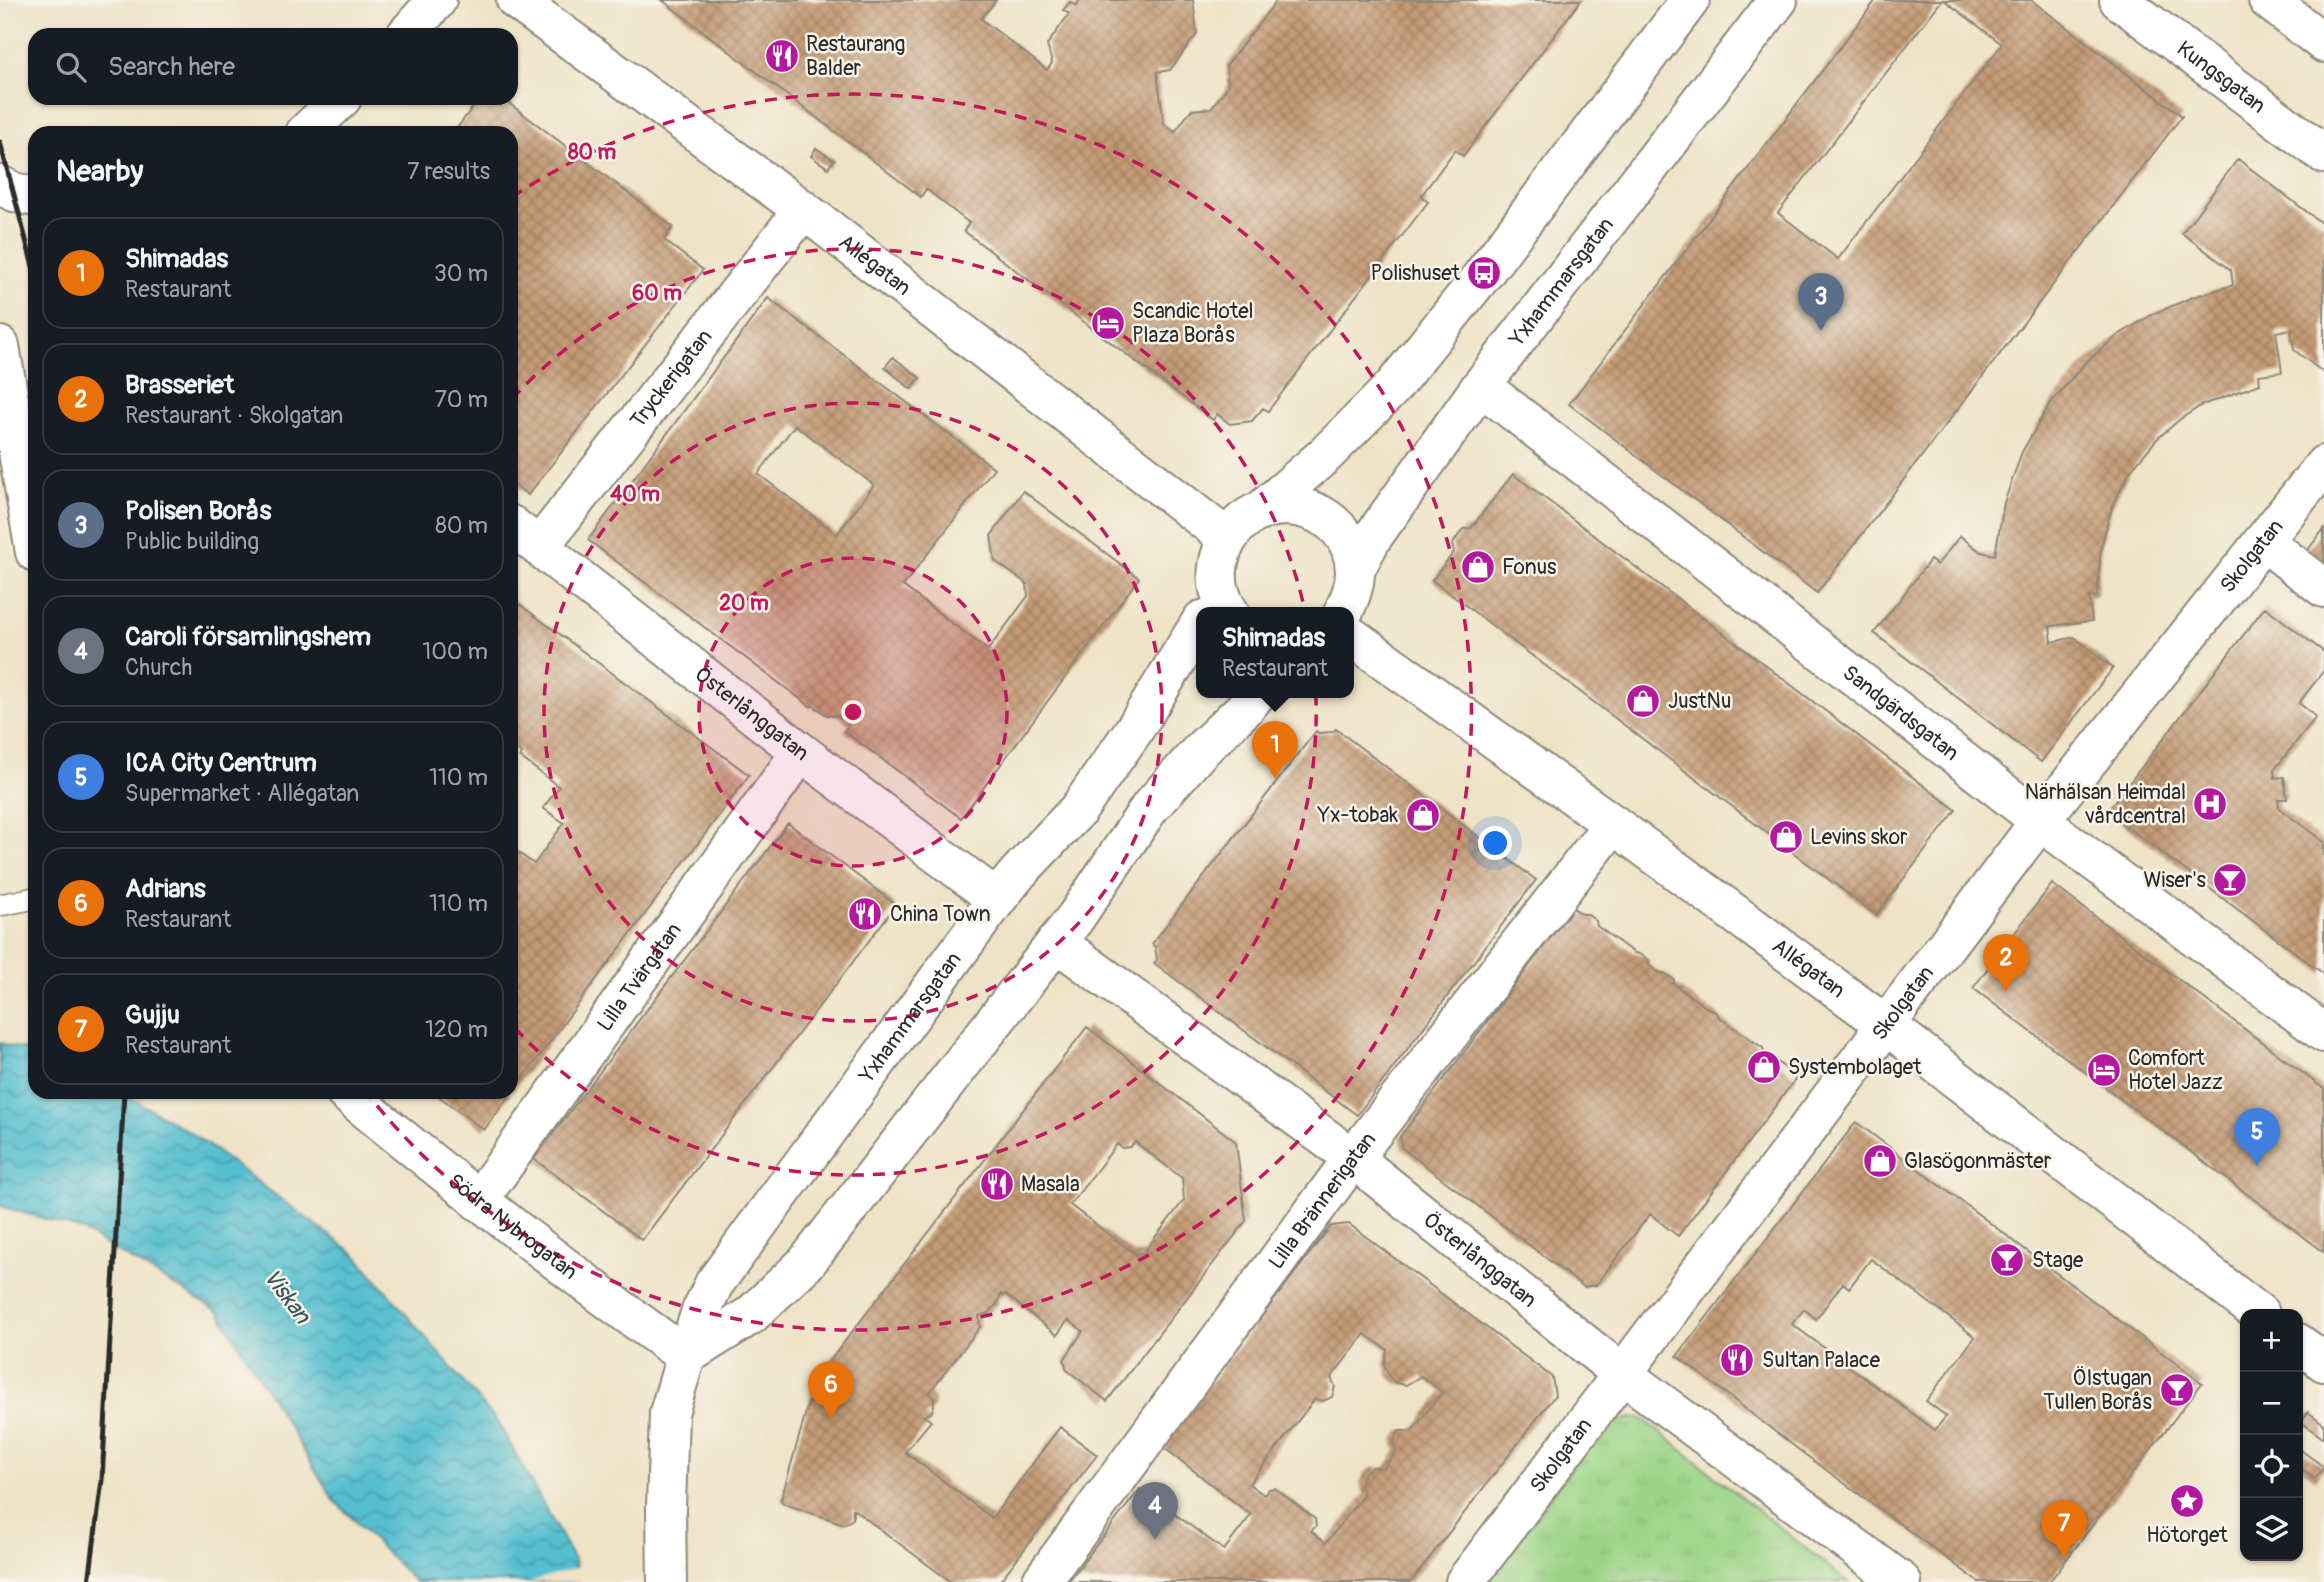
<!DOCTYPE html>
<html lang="en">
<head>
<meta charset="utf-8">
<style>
	:root { --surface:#171b24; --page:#20242c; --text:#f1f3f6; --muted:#9ea1a6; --line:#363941; --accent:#2563eb }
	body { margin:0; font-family:Pangolin,sans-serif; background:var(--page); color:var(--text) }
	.controls { position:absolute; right:21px; bottom:21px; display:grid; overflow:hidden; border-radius:14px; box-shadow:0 2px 5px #0004 }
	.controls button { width:63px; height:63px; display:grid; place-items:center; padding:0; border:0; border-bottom:2px solid var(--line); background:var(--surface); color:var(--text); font:35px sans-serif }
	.you { position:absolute; left:1496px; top:844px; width:24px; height:24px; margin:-18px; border:5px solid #fff; border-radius:50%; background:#1a73e8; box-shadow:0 0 0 10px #1a73e833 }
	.badge { display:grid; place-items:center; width:46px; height:46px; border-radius:50%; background:var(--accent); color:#fff; font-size:23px; font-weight:700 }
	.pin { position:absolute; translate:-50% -58px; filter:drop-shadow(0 2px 4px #0008) }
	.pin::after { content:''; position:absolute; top:37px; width:24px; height:21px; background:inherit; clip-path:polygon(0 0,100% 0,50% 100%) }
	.popup { position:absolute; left:1196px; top:607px; width:158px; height:91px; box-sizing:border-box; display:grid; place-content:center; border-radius:14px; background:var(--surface); filter:drop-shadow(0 2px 5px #0005); font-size:23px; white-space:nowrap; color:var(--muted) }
	.popup b { font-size:26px; color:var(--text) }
	.popup::after { content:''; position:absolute; left:50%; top:100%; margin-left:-14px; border:14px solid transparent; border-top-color:var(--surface) }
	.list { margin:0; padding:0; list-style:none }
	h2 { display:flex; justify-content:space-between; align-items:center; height:91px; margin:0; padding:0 28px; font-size:30px }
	h2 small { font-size:23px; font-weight:400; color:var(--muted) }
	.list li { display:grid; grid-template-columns:46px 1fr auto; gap:21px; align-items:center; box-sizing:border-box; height:112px; margin:0 14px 14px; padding:0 14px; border:2px solid var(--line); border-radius:21px }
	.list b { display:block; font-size:26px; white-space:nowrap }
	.list p { margin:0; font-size:23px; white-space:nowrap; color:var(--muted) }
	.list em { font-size:23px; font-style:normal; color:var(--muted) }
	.icon { flex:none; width:38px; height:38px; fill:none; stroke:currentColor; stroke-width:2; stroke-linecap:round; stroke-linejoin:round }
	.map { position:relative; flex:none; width:2324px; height:1582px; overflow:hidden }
	.search { position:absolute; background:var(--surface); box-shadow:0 2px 5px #0004; left:28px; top:28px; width:490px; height:77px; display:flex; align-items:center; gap:18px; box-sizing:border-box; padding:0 24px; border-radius:21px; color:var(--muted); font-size:26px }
	.panel { position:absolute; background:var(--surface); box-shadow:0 2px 5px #0004; left:28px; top:126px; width:490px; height:973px; border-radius:21px }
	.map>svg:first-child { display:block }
	.grass { fill:url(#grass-tufts); stroke:#638058; stroke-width:2 }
	.water { fill:url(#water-waves); stroke:#40757e; stroke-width:2 }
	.pier { fill:#efe3c7 }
	.building { fill:url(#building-cross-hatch); fill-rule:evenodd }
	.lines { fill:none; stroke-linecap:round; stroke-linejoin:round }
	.lane-casing { stroke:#8d8779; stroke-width:24 }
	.street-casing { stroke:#8d8779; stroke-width:42 }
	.secondary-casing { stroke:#8d8779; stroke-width:42 }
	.primary-casing { stroke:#8d8779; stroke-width:42 }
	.lane { stroke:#fff; stroke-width:21 }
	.street { stroke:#fff; stroke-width:38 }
	.secondary { stroke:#fff; stroke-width:38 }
	.primary { stroke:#fff; stroke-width:38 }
	.rail { stroke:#2b2b2b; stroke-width:5 }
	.ring { fill:none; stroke:#c2185b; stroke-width:3.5; stroke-dasharray:12 9 }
	.labels { text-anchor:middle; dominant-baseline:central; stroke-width:5; stroke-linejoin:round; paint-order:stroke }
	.poi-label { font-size:21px; fill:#2b2b2b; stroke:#f7f3e8; text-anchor:start }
	.street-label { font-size:21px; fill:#2b2b2b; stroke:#f7f3e8 }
	.water-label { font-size:23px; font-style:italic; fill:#37575d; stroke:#f7f3e8 }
	.centre { fill:#c2185b; stroke:#f7f3e8; stroke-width:3.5 }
	.ring-label { font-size:21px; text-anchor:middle; font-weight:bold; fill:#c2185b; stroke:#f7f3e8; stroke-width:5; stroke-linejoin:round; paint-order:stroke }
</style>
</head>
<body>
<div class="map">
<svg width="2324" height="1582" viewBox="0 0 2324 1582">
	<defs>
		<pattern id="grass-tufts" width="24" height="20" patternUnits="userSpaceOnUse" patternTransform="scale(1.75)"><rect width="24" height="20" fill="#9bd486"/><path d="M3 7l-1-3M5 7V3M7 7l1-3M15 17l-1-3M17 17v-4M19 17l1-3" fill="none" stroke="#86b674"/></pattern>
		<pattern id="water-waves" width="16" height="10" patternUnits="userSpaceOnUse" patternTransform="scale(1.75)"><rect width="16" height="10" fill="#54bfd0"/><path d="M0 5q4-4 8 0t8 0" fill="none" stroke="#469ba9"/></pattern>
		<pattern id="building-cross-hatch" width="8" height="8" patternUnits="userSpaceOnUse" patternTransform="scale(1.75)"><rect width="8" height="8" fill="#c59b76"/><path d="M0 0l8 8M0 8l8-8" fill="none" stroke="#a07f61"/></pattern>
	</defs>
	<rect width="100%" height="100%" fill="#f7f3e8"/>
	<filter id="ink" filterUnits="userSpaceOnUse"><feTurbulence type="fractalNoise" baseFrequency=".0143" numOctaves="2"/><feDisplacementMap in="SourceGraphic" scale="14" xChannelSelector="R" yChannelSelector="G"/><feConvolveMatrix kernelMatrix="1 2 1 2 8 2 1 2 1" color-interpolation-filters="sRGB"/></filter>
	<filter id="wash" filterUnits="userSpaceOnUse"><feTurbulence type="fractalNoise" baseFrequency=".00686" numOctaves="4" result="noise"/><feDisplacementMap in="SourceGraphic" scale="28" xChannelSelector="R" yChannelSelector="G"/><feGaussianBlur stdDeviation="1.57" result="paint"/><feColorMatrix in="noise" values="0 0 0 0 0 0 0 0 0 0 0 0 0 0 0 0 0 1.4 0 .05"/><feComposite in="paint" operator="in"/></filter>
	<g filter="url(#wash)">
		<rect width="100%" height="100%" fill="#efe3c7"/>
		<path class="grass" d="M1632,1418H1641L1651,1425L1848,1582H1489L1603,1424Z"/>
		<path class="water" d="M0,1043L35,1053V1092H121L190,1132L355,1254L499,1424L574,1560L579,1582H415L333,1499L219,1312L79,1229L0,1206Z"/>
		<path class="pier" d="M579,1567L582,1582H529Z"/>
		<g id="blocks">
			<path class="building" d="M662,0H996L981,19L1047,70L1052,63L1047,45L1069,14L1063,10L1070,2L1076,6L1080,0H1193L1197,34L1170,70L1157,72L1164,124L1175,132L1191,110L1211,108L1228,86L1226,66L1277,0H1581L1463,156L1455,150L1421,196L1428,202L1268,411L1263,408L1252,421L1230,424L1217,414L1213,420L964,231L969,223L926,189L921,197Z
				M1876,0H1942L1778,213L1838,259L2002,44L1944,0H2031L2182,116L1817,593L1569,404Z
				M480,98H502L673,227L664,240L703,270L528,495L511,482V133H453Z
				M816,148L834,160L828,168L811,156Z
				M2238,159L2324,225V373L2294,350L2291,329L2276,332L2282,372L2259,375L2260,384L2202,405L2179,420L2157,439L2130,471L2112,507L2101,547L2097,596L2089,597L2092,621L2050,626L2052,642L2074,637L2113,668L2041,762L1874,633L1930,560L1937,565L1960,536L1981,552L1995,555L2004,503L2022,452L2049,405L2085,363L2117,336L2153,314L2193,297L2233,285L2231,270L2182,233Z
				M768,298L994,468L903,586L988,650L1028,596L1027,584L995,561L991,536L1023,491L1139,578L961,818L844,731L849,725L838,716L827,715L812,705L811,707L588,540ZM795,425L874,485L837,534L758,474Z
				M893,357L920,378L911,389L885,367Z
				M1513,474L1956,810L1876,915L1432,580L1454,552L1452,545L1463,529L1471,528Z
				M2324,529V564L2307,551Z
				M511,598L749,775L484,1130L433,1092H511V847L534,864L564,823L543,808L559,787L520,757L522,754L511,745Z
				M2265,607L2324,652V670L2299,703L2316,717L2274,770L2275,778L2284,777L2287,799H2278L2279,808L2324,842V974L2107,812Z
				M1336,729L1536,880L1357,1115L1154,963L1157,960L1155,947L1152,944L1316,731L1319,733L1332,732Z
				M788,823L896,905L642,1240L534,1159Z
				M2052,884L2324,1089V1252L1973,988Z
				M1573,908L1582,914H1587L1596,921L1597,926L1634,953L1639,954L1649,960V965L1660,973H1664L1674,980V984L1704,1006L1717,1013L1719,1017L1763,1048L1764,1052L1797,1077L1678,1236L1650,1214L1596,1285L1584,1287L1402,1148L1400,1137Z
				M1087,1027L1236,1142L1246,1221L1107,1401L1067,1370L1064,1360L1083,1331L1068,1320L1057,1335L1005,1294L1003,1296L1001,1294L997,1304L989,1313L979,1316L980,1327L929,1393L934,1399V1406L931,1413L924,1416L931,1421L905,1452L992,1518L1060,1427L1097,1455L999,1582H951L853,1509V1519L844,1524L784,1504L781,1500L815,1380ZM1135,1142L1182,1178L1184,1200L1143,1253L1135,1254L1070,1205L1117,1144L1122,1148L1130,1147Z
				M1856,1122L2202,1383L2049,1582H1979L1803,1453L1677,1356ZM1871,1259L1975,1337L1926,1401L1946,1416L1935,1430L1792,1324L1804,1309L1816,1319L1843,1283L1849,1288Z
				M1349,1224L1552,1377L1555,1395L1411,1582H1068L1140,1489L1224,1550L1251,1515L1162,1446L1331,1226ZM1365,1334L1387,1350L1384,1364L1389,1377L1396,1383L1406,1385L1421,1376L1442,1392L1412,1431H1399L1393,1442L1396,1451L1384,1468L1373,1467L1364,1473L1360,1484L1364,1494L1326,1543L1311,1531L1316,1526L1315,1519L1275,1488L1269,1489L1264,1495L1249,1484L1315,1399L1323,1401L1332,1397L1335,1386L1331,1378Z
				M2308,1412L2324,1424V1439L2301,1422Z
				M2298,1448L2324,1467L2315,1479L2298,1466Z"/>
		</g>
	</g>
	<g filter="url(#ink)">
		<use href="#blocks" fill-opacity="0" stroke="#8d8779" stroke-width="2"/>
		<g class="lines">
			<g class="lane-casing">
				<path id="lane" d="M0,905L35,898"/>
			</g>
			<g class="street-casing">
				<g id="street">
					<path id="s1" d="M516,0L821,223L1227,538"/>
					<path d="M406,35L437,0"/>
					<path d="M305,133L342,98"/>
					<path d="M0,346L35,552"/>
					<path id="s2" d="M1481,386L2040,821L2324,1033"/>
					<path d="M1264,508L1325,455L1392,388L1484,273L1690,0"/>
					<path id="s3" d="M511,525L801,752L997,899"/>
					<path d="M2263,541L2324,588"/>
					<path id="s4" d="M539,547L803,210"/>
					<path id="s5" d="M1355,570L1372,538L1481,386L1778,0"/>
					<path id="s6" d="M1056,942L1353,1158L1621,1373L1902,1582"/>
					<path id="s7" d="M345,1092C456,1183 568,1273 686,1356"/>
					<path id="s8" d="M478,1201L801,752"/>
					<path d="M686,1356L751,1315L806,1263L1076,917L1150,807L1200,751L1246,707L1257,693"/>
					<path id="s9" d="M667,1582L666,1508L669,1413L686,1356L701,1311L714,1284L997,899L1018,873L1078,810L1134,730L1202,620"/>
					<path id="s10" d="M1041,1582L1353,1158L1613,824"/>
					<path id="s11" d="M1465,1582L2040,821L2324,465"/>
				</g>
			</g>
			<g class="secondary-casing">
				<g id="secondary">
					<path d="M0,185L14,192L35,197"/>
					<path d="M1230,613C1217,594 1214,573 1222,551C1250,478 1355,501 1355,572C1355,587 1349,600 1343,613"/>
					<path id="s12" d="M1348,634L1613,824L1886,1025L2260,1314"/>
					<path d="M2298,1343L2324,1362"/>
				</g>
			</g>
			<g class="primary-casing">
				<g id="primary">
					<path id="s13" d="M2119,0L2324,154"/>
					<path d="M2268,0L2324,43"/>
				</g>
			</g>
			<use href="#lane" class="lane"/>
			<use href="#street" class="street"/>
			<use href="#secondary" class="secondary"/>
			<use href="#primary" class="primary"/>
			<path class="rail" d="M0,142L35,274
				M89,1582L102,1480L124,1092"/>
		</g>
	</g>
	<circle cx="853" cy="712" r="154" fill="#c2185b" fill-opacity=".12"/>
	<g class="ring">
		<circle cx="853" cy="712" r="154"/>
		<circle cx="853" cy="712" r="309"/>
		<path d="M512 399A463 463 0 1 1 512 1025"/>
		<path d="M512 197A618 618 0 1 1 366 1092"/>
	</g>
	<defs>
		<g id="restaurant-disc" transform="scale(1.75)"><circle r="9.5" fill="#b5179e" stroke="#f7f3e8"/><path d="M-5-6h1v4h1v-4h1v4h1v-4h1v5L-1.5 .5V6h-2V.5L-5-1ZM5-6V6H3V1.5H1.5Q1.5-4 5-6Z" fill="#fff"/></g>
		<g id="bus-disc" transform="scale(1.75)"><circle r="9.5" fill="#b5179e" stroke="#f7f3e8"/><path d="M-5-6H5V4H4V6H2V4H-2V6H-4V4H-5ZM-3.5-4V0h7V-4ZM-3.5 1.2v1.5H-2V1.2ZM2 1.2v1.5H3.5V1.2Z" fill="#fff"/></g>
		<g id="hotel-disc" transform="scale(1.75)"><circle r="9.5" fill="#b5179e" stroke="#f7f3e8"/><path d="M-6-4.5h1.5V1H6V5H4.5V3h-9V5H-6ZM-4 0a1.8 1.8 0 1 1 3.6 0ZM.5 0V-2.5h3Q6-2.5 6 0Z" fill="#fff"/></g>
		<g id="shop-disc" transform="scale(1.75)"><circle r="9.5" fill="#b5179e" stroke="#f7f3e8"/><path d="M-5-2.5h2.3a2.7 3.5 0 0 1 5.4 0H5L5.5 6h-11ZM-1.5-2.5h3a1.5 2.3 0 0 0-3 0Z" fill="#fff"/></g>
		<g id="hospital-disc" transform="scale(1.75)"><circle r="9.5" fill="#b5179e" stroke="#f7f3e8"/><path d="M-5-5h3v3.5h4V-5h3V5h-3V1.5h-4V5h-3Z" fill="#fff"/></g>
		<g id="bar-disc" transform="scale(1.75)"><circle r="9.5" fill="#b5179e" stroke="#f7f3e8"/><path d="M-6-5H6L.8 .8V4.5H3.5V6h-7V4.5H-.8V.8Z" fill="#fff"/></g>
		<g id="sight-disc" transform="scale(1.75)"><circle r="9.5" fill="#b5179e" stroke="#f7f3e8"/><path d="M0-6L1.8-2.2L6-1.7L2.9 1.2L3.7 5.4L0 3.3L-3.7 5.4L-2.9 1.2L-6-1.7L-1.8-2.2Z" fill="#fff"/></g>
	</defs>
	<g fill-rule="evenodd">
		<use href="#restaurant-disc" x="782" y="56"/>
		<use href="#bus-disc" x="1484" y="273"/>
		<use href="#hotel-disc" x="1108" y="323"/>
		<use href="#shop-disc" x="1478" y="567"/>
		<use href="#shop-disc" x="1643" y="701"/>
		<use href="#hospital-disc" x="2210" y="804"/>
		<use href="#shop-disc" x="1423" y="815"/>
		<use href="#shop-disc" x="1786" y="837"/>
		<use href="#bar-disc" x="2230" y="880"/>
		<use href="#restaurant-disc" x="865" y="914"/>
		<use href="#shop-disc" x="1764" y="1067"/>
		<use href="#hotel-disc" x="2104" y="1070"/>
		<use href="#shop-disc" x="1880" y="1161"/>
		<use href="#restaurant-disc" x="997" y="1184"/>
		<use href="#bar-disc" x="2007" y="1260"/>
		<use href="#restaurant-disc" x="1737" y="1360"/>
		<use href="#bar-disc" x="2177" y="1390"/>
		<use href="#sight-disc" x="2187" y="1501"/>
	</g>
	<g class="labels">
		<g class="poi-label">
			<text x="806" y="44">Restaurang<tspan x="806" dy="24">Balder</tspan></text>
			<text x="1460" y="273" text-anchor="end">Polishuset</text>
			<text x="1132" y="311">Scandic Hotel<tspan x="1132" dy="24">Plaza Borås</tspan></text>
			<text x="1502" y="567">Fonus</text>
			<text x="1668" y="701">JustNu</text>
			<text x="2186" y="792" text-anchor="end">Närhälsan Heimdal<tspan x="2186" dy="24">vårdcentral</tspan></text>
			<text x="1398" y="815" text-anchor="end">Yx-tobak</text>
			<text x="1810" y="837">Levins skor</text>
			<text x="2206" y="880" text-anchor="end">Wiser's</text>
			<text x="890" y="914">China Town</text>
			<text x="2128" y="1058">Comfort<tspan x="2128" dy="24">Hotel Jazz</tspan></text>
			<text x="1788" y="1067">Systembolaget</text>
			<text x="1904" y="1161">Glasögonmäster</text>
			<text x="1021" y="1184">Masala</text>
			<text x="2032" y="1260">Stage</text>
			<text x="1762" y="1360">Sultan Palace</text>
			<text x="2152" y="1378" text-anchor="end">Ölstugan<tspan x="2152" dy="24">Tullen Borås</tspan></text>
			<text x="2187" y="1535" text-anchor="middle">Hötorget</text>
		</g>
		<g class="street-label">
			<text stroke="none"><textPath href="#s13" startOffset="128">Kungsgatan</textPath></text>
			<text stroke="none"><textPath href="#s1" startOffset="446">Allégatan</textPath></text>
			<text stroke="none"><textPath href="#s5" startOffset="355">Yxhammarsgatan</textPath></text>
			<text stroke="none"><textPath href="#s4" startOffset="214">Tryckerigatan</textPath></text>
			<text stroke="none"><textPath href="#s11" startOffset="1293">Skolgatan</textPath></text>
			<text stroke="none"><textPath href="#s2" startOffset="532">Sandgärdsgatan</textPath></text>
			<text stroke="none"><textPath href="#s3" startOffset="306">Österlånggatan</textPath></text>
			<text stroke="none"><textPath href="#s12" startOffset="569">Allégatan</textPath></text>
			<text stroke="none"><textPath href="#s8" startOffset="276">Lilla Tvärgatan</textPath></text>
			<text stroke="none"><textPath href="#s11" startOffset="726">Skolgatan</textPath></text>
			<text stroke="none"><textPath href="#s9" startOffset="637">Yxhammarsgatan</textPath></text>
			<text stroke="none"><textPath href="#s10" startOffset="474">Lilla Brännerigatan</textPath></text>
			<text stroke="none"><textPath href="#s7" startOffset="215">Södra Nybrogatan</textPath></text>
			<text stroke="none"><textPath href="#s6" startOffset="530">Österlånggatan</textPath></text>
			<text stroke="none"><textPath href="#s11" startOffset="159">Skolgatan</textPath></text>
		</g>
		<g class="water-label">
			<text transform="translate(287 1296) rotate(53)">Viskan</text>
		</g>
	</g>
	<circle cx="853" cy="712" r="10" class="centre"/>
	<g class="ring-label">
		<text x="592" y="159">80 m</text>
		<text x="657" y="300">60 m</text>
		<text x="635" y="501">40 m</text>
		<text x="744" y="610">20 m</text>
	</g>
</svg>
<div class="controls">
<button>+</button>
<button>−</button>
<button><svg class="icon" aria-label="locate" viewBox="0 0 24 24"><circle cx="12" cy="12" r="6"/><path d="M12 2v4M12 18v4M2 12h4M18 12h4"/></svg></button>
<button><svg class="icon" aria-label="layers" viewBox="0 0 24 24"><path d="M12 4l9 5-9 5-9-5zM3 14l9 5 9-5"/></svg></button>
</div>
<div class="you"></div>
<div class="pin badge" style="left:1275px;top:779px;background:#e8710a">1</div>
<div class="popup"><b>Shimadas</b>Restaurant</div>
<div class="pin badge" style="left:2006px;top:992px;background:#e8710a">2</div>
<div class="pin badge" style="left:1821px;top:331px;background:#5c6f8a">3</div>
<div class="pin badge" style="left:1155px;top:1540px;background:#6b7280">4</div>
<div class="pin badge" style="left:2257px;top:1166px;background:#3f7fe0">5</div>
<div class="pin badge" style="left:831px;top:1419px;background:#e8710a">6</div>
<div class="pin badge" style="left:2064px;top:1558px;background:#e8710a">7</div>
<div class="search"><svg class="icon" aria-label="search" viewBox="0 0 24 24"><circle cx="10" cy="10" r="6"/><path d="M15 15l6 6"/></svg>Search here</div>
<section class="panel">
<h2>Nearby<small>7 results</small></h2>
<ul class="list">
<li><span class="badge" style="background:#e8710a">1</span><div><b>Shimadas</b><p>Restaurant</p></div><em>30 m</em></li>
<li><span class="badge" style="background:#e8710a">2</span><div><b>Brasseriet</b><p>Restaurant · Skolgatan</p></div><em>70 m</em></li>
<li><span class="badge" style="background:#5c6f8a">3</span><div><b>Polisen Borås</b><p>Public building</p></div><em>80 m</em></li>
<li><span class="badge" style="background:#6b7280">4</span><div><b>Caroli församlingshem</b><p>Church</p></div><em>100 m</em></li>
<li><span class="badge" style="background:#3f7fe0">5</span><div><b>ICA City Centrum</b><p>Supermarket · Allégatan</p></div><em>110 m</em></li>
<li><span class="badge" style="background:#e8710a">6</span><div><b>Adrians</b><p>Restaurant</p></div><em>110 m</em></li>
<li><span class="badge" style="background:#e8710a">7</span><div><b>Gujju</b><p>Restaurant</p></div><em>120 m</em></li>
</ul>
</section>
</div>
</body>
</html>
